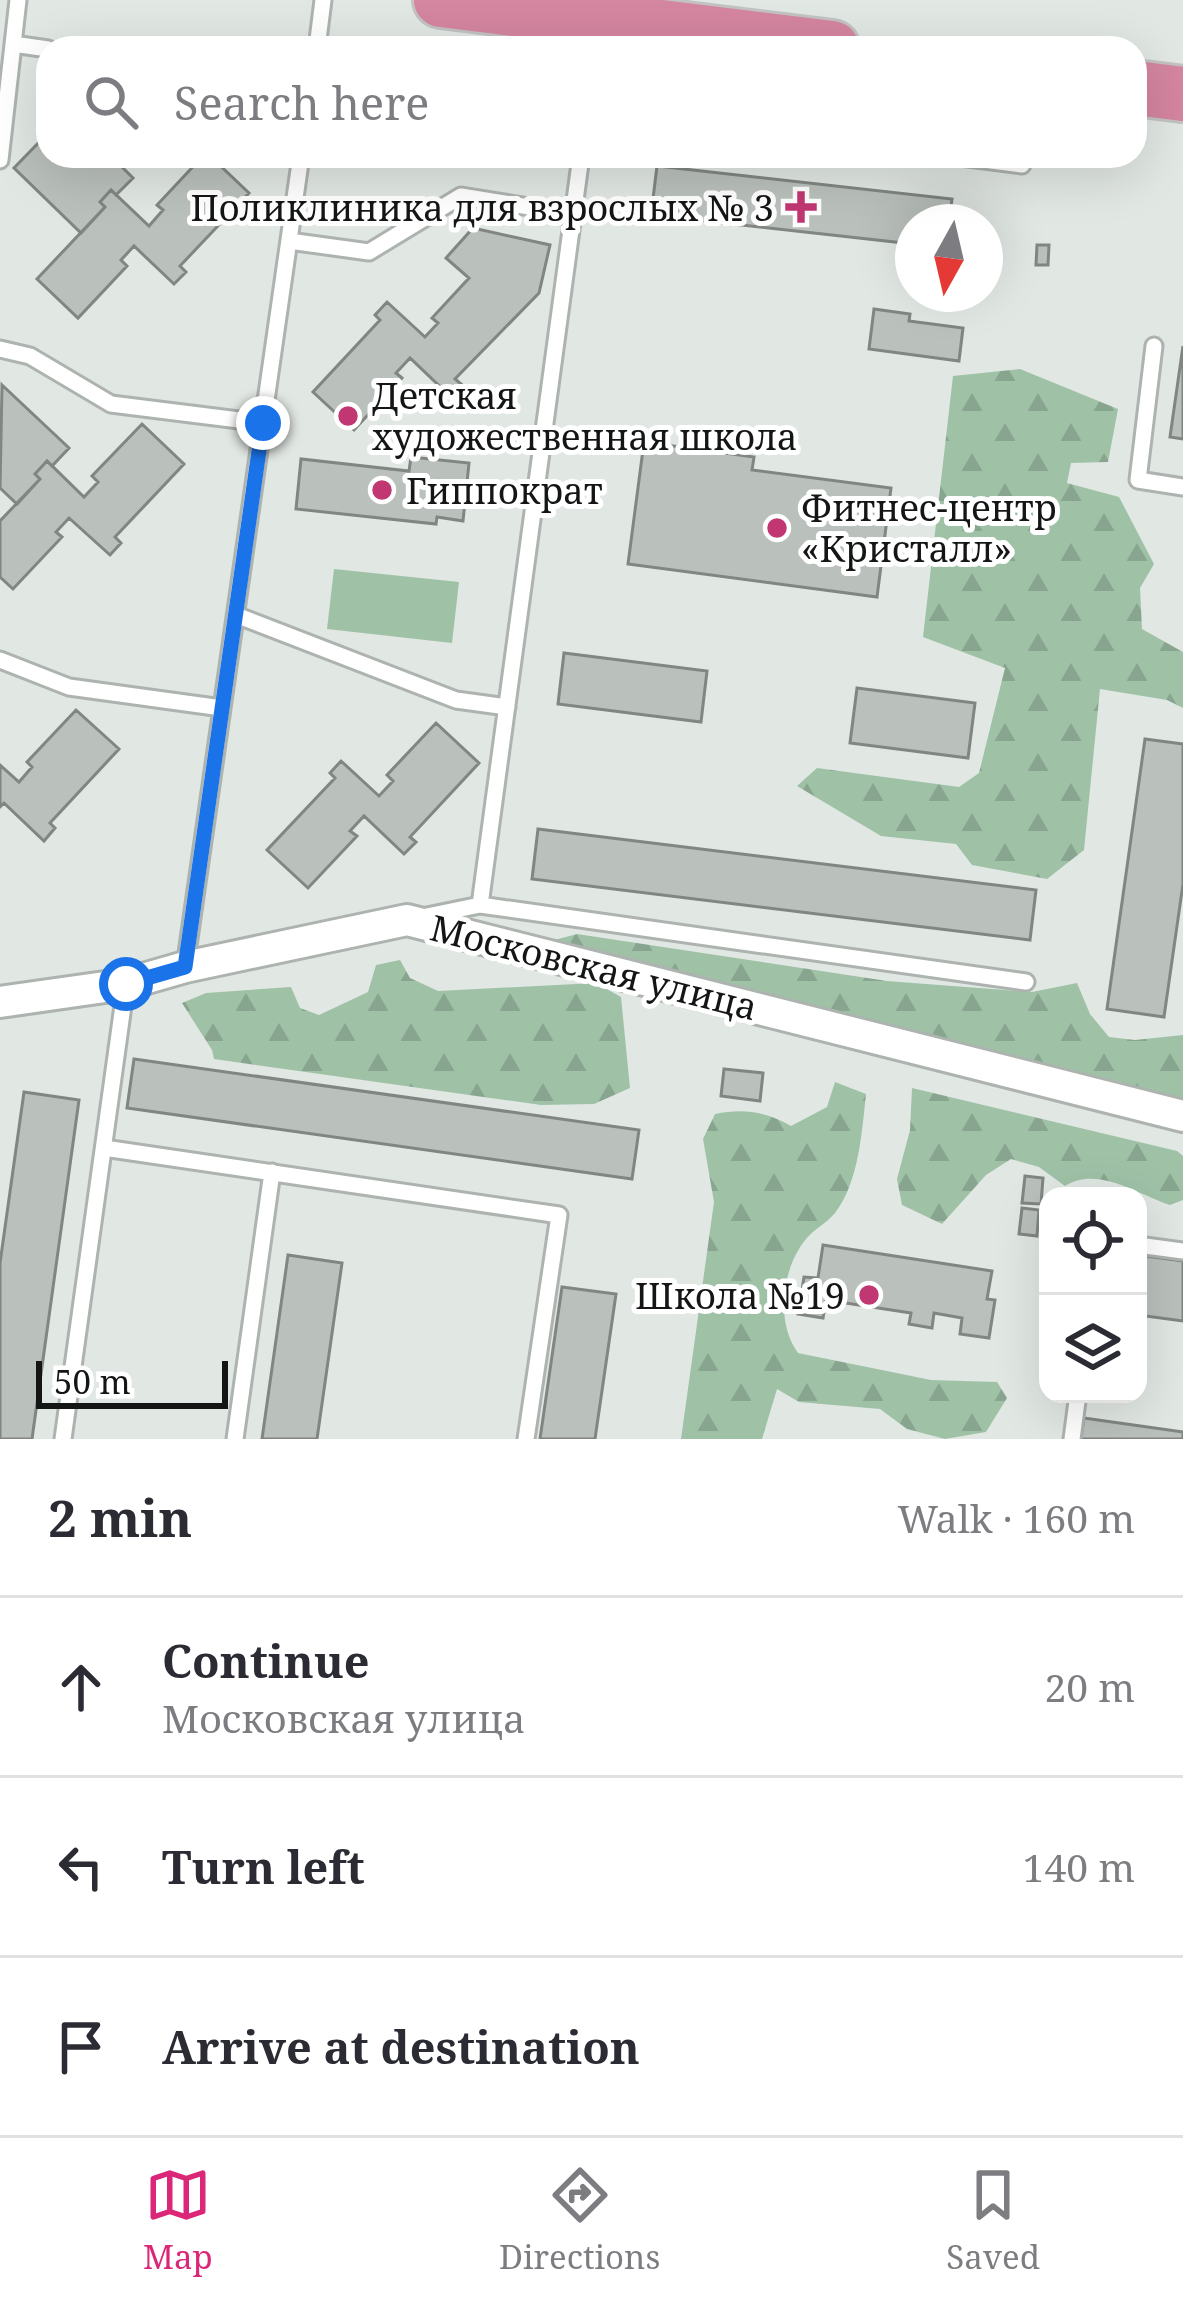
<!DOCTYPE html>
<html lang="en">
<head>
<meta charset="utf-8">
<style>
	:root { --surface:#fff; --page:#f2f2f3; --text:#2b2b33; --muted:#7c7c81; --line:#e1e1e2; --accent:#db2777 }
	body { margin:0; font-family:"Noto Serif",serif; background:var(--page); color:var(--text) }
	.controls { position:absolute; right:36px; bottom:36px; display:grid; overflow:hidden; border-radius:24px; box-shadow:0 12px 48px #0002 }
	.controls button { width:108px; height:108px; display:grid; place-items:center; padding:0; border:0; border-bottom:3px solid var(--line); background:var(--surface); color:var(--text); font:60px sans-serif }
	.compass { position:absolute; left:895px; top:204px; width:108px; height:108px; border-radius:50%; background:var(--surface); box-shadow:0 12px 48px #0002; rotate:188deg }
	.scale { position:absolute; left:36px; bottom:30px; width:192px; box-sizing:border-box; padding-left:12px; border:6px solid #141615; border-top:0; font-size:33px; line-height:42px; white-space:nowrap; color:#141615; -webkit-text-stroke:9px #fff; paint-order:stroke }
	.stop { position:absolute; width:36px; height:36px; margin:-27px; border:9px solid #1a73e8; border-radius:50%; background:#fff }
	.stop.end { background:#1a73e8; border-color:#fff; box-shadow:0 3px 12px #0008 }
	.list { margin:0; padding:0; list-style:none }
	h2 { display:flex; justify-content:space-between; align-items:center; height:156px; margin:0; padding:0 48px; font-size:51px }
	h2 small { font-size:39px; font-weight:400; color:var(--muted) }
	.list li { display:grid; grid-template-columns:78px 1fr auto; gap:36px; align-items:center; box-sizing:border-box; height:180px; padding:0 48px; border-top:3px solid var(--line) }
	.list b { display:block; font-size:45px; white-space:nowrap }
	.list p { margin:0; font-size:39px; white-space:nowrap; color:var(--muted) }
	.list em { font-size:39px; font-style:normal; color:var(--muted) }
	.icon { flex:none; width:66px; height:66px; fill:none; stroke:currentColor; stroke-width:2; stroke-linecap:round; stroke-linejoin:round }
	.map { position:relative; flex:none; width:1183px; height:1439px; overflow:hidden }
	.search { position:absolute; background:var(--surface); box-shadow:0 12px 48px #0002; left:36px; right:36px; top:36px; height:132px; display:flex; align-items:center; gap:30px; box-sizing:border-box; padding:0 42px; border-radius:36px; color:var(--muted); font-size:45px }
	.sheet { height:696px; background:var(--surface) }
	nav { display:flex; justify-content:space-around; align-items:center; box-sizing:border-box; height:168px; border-top:3px solid var(--line); background:var(--surface); font-size:33px; color:var(--muted) }
	nav a { display:grid; justify-items:center; gap:6px }
	nav .on { color:var(--accent) }
	.map>svg:first-child { display:block }
	.forest { fill:url(#forest-firs) }
	.pitch { fill:#9fc2a7 }
	.building { fill:#bac0bb; stroke:#818682; stroke-width:3 }
	.lines { fill:none; stroke-linecap:round; stroke-linejoin:round }
	.lane-casing { stroke:#adb3ae; stroke-width:21 }
	.street-casing { stroke:#adb3ae; stroke-width:36 }
	.highway-casing { stroke:#c2c2c2; stroke-width:60 }
	.lane { stroke:#fff; stroke-width:15 }
	.street { stroke:#fff; stroke-width:30 }
	.highway { stroke:#d4859f; stroke-width:54 }
	.route { stroke:#1a73e8; stroke-width:15 }
	.poi-dot { fill:#c13772; stroke:#fff; stroke-width:4.5 }
	.labels { text-anchor:middle; dominant-baseline:central; stroke-width:10; stroke-linejoin:round; paint-order:stroke }
	.poi-label { font-size:36px; fill:#141615; stroke:#fff; text-anchor:start }
	.street-label { font-size:36px; fill:#141615; stroke:#fff }
</style>
</head>
<body>
<div class="map">
<svg width="1183" height="1439" viewBox="0 0 1183 1439">
	<defs>
		<pattern id="forest-firs" width="22" height="20" patternUnits="userSpaceOnUse" patternTransform="scale(3)"><rect width="22" height="20" fill="#9fc2a7"/><path d="M5 1l3.5 6h-7zM16 11l3.5 6h-7z" fill="#88a68f"/></pattern>
	</defs>
	<rect width="100%" height="100%" fill="#e1e7e3"/>
	<path class="forest" d="M1020,369L1118,409L1108,462L1071,463L1067,483L1119,497L1154,564L1140,588L1142,629L1183,652V708L1167,700L1100,689L1084,850L1047,879L972,865L956,844L881,836L797,786L817,768L959,787L979,773L1005,668L923,637L953,376Z
		M577,934L887,981L1032,992L1077,983L1090,1014L1109,1037L1135,1040L1183,1035V1102L547,942Z
		M400,960L410,978L438,991L596,983L621,997L630,1088L594,1104L541,1105L214,1059L212,1050L182,1003L206,993L291,987L300,1008L319,1015L368,992L376,965Z
		M835,1082L866,1094C862,1131 859,1182 835,1213C827,1223 814,1229 806,1239C782,1268 775,1322 798,1353L931,1380L997,1382L1007,1398L986,1432L945,1439L907,1429L880,1409L799,1402L777,1389L762,1439H681L714,1202L703,1139L715,1114C744,1108 766,1112 791,1126L827,1107Z
		M912,1088L1177,1151L1183,1156V1200L1170,1205C1139,1195 1097,1165 1065,1186L1039,1167L1011,1159L986,1175L942,1224L902,1205L897,1179L910,1130Z"/>
	<path class="pitch" d="M334,569L459,582L452,643L327,629Z"/>
	<path class="building" d="M48,133V156H111L133,178L116,195L111,190L100,202L105,207L81,233L14,168Z
		M203,156H210L249,193L180,266L186,272L174,284L134,246L121,260L127,266L78,318L37,279L105,207L100,202L111,190L149,226L163,210L157,205Z
		M657,166L952,199L949,222H913V244L651,215Z
		M473,228L550,245L539,293L455,379L461,384L450,396L410,358L396,373L402,378L354,430L313,392L380,320L375,315L387,302L425,337L438,323L432,318L469,278L446,258Z
		M1037,245H1049L1048,265H1036Z
		M874,309L910,314L909,321L963,328L959,361L869,349Z
		M1183,346V439L1170,437Z
		M2,385L69,448L52,466L47,461L35,474L40,479L17,504L0,488Z
		M142,424L184,464L115,537L121,543L110,555L69,518L56,532L62,537L13,589L0,577V521L40,479L35,474L47,461L84,497L98,482L92,476Z
		M644,442L754,457L752,470L891,488L877,597L628,564Z
		M411,457L469,463L463,521L437,517L436,524L296,509L301,459L409,471Z
		M564,653L707,671L701,722L558,704Z
		M857,688L975,703L968,758L850,743Z
		M76,710L119,749L50,823L55,828L44,841L4,803L0,807V765L19,782L32,767L27,762Z
		M436,723L479,763L410,837L416,842L404,854L364,816L350,831L357,836L308,888L267,850L335,778L330,773L341,761L379,796L393,781L387,775Z
		M1145,739L1183,744V884L1164,1017L1107,1009Z
		M538,829L1036,890L1030,940L532,879Z
		M134,1059L639,1130L632,1179L127,1108Z
		M724,1069L763,1073L760,1101L721,1096Z
		M24,1092L79,1100L32,1439H0V1263Z
		M1025,1176L1043,1178L1041,1204L1022,1203Z
		M1022,1208L1039,1210L1037,1236L1019,1234Z
		M823,1245L992,1271L987,1299L995,1300L989,1338L960,1334L962,1318L934,1313L932,1328L909,1324L911,1313L826,1300L823,1318L798,1314L804,1277L818,1278Z
		M288,1255L342,1263L317,1439H262Z
		M1138,1255L1183,1261V1321L1138,1315Z
		M562,1287L616,1294L595,1439H540Z
		M1084,1418L1183,1432V1439H1081Z"/>
	<g class="lines">
		<g class="lane-casing">
			<path id="lane" d="M13,44L48,49
				M317,48L323,0
				M952,156L1022,165L1023,156
				M0,160L18,0
				M289,241L369,252L461,196L573,214
				M1154,346L1138,480L1183,487
				M0,349L30,356L111,404L263,423
				M236,615L456,700L507,707
				M0,660L69,687L222,708
				M480,905L581,156
				M422,917L480,905L1026,982
				M185,967L301,156
				M104,1148L559,1215L526,1439
				M1138,1245L1183,1251
				M63,1439L126,984
				M235,1439L272,1172
				M1072,1439L1078,1394"/>
		</g>
		<g class="street-casing">
			<path id="street" d="M0,1002L126,984L185,967L407,920L1183,1116"/>
		</g>
		<g class="highway-casing">
			<path id="highway" d="M441,0L832,48
				M1135,88L1183,94"/>
		</g>
		<use href="#lane" class="lane"/>
		<use href="#street" class="street"/>
		<use href="#highway" class="highway"/>
	</g>
	<g class="lines">
		<path class="route" d="M126,984L185,967L263,423"/>
	</g>
	<g class="poi-dot">
		<path d="M795 189h12v12h12v12h-12v12h-12v-12h-12v-12h12z"/>
		<circle cx="348" cy="416" r="12"/>
		<circle cx="382" cy="490" r="12"/>
		<circle cx="777" cy="528" r="12"/>
		<circle cx="869" cy="1295" r="12"/>
	</g>
	<g class="labels">
		<g class="poi-label">
			<text x="774" y="207" text-anchor="end">Поликлиника для взрослых № 3</text>
			<text x="372" y="395">Детская<tspan x="372" dy="41">художественная школа</tspan></text>
			<text x="406" y="490">Гиппократ</text>
			<text x="801" y="507">Фитнес-центр<tspan x="801" dy="41">«Кристалл»</tspan></text>
			<text x="845" y="1295" text-anchor="end">Школа №19</text>
		</g>
		<g class="street-label">
			<text transform="translate(594 967) rotate(14)">Московская улица</text>
		</g>
	</g>
</svg>
<div class="controls">
<button><svg class="icon" aria-label="locate" viewBox="0 0 24 24"><circle cx="12" cy="12" r="6"/><path d="M12 2v4M12 18v4M2 12h4M18 12h4"/></svg></button>
<button><svg class="icon" aria-label="layers" viewBox="0 0 24 24"><path d="M12 4l9 5-9 5-9-5zM3 14l9 5 9-5"/></svg></button>
</div>
<svg class="compass" viewBox="-18 -18 36 36"><path d="M0-13l5 13h-10z" fill="#e53935"/><path d="M0 13l5-13h-10z" fill="#7c7c81"/></svg>
<div class="scale">50 m</div>
<div class="stop" style="left:126px;top:984px"></div>
<div class="stop end" style="left:263px;top:423px"></div>
<div class="search"><svg class="icon" aria-label="search" viewBox="0 0 24 24"><circle cx="10" cy="10" r="6"/><path d="M15 15l6 6"/></svg>Search here</div>
</div>
<section class="sheet">
<h2>2 min<small>Walk · 160 m</small></h2>
<ul class="list">
<li><svg class="icon" aria-label="ahead" viewBox="0 0 24 24"><path d="M12 20V5M6 11l6-6 6 6"/></svg><div><b>Continue</b><p>Московская улица</p></div><em>20 m</em></li>
<li><svg class="icon" aria-label="left" viewBox="0 0 24 24"><path d="M17 20v-9H6M10 6l-5 5 5 5"/></svg><div><b>Turn left</b></div><em>140 m</em></li>
<li><svg class="icon" aria-label="arrive" viewBox="0 0 24 24"><path d="M6 21V4h12l-3 4 3 4H6"/></svg><div><b>Arrive at destination</b></div></li>
</ul>
</section>
<nav>
<a class="on"><svg class="icon" aria-label="map" viewBox="0 0 24 24"><path d="M3 6l6-2 6 2 6-2v14l-6 2-6-2-6 2zM9 4v14M15 6v14"/></svg>Map</a>
<a><svg class="icon" aria-label="directions" viewBox="0 0 24 24"><path d="M12 3l9 9-9 9-9-9zM9 14v-3h6M13 9l2 2-2 2"/></svg>Directions</a>
<a><svg class="icon" aria-label="saved" viewBox="0 0 24 24"><path d="M7 4h10v16l-5-4-5 4z"/></svg>Saved</a>
</nav>
</body>
</html>
